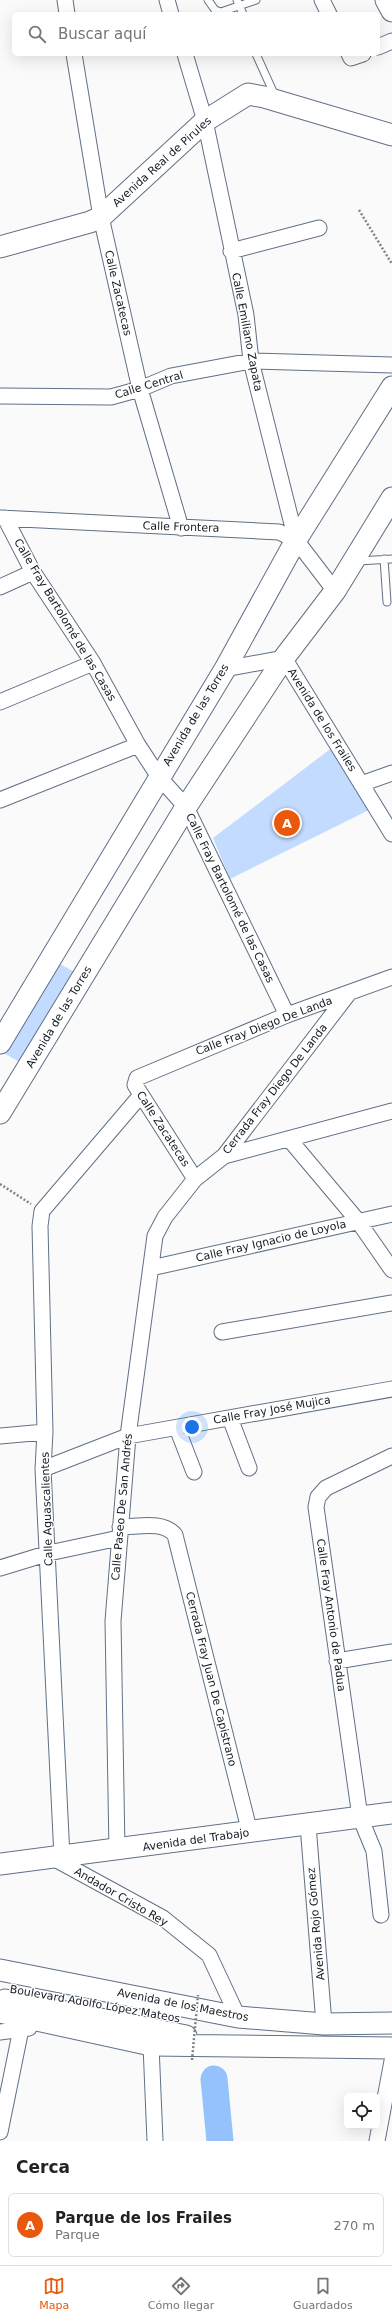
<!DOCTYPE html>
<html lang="es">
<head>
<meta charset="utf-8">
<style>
	:root { --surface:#fff; --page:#f2f2f2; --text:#222; --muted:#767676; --line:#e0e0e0; --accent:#ea580c }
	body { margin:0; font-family:"DejaVu Sans",sans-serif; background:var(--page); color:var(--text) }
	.controls { position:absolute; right:12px; bottom:12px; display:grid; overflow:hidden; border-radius:6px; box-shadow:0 4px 16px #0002 }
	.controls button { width:36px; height:36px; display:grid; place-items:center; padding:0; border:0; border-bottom:1px solid var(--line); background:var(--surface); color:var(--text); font:20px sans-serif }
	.you { position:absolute; left:192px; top:1427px; width:14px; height:14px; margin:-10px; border:3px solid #fff; border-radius:50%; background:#1a73e8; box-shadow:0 0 0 6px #1a73e833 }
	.badge { display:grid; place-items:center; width:26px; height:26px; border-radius:50%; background:var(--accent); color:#fff; font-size:13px; font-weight:700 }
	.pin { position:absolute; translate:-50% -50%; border:2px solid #fff; box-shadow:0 1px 4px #0006 }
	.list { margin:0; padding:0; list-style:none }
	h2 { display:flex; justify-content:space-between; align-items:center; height:52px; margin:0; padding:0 16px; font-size:17px }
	h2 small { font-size:13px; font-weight:400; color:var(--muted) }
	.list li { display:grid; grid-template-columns:26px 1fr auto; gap:12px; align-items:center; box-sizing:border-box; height:64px; margin:0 8px 8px; padding:0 8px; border:1px solid var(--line); border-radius:6px }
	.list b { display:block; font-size:15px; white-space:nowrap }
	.list p { margin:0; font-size:13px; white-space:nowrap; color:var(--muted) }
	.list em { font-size:13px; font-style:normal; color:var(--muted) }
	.icon { flex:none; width:22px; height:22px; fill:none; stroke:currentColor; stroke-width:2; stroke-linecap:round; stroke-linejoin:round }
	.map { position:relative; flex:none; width:392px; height:2141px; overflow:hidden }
	.search { position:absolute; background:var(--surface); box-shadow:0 4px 16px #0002; left:12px; right:12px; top:12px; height:44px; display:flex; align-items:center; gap:10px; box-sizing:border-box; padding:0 14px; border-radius:6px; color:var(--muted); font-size:15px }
	.sheet { height:124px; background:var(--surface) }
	nav { display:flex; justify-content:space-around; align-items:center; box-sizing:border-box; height:56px; border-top:1px solid var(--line); background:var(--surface); font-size:11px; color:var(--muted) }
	nav a { display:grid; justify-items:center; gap:2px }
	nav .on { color:var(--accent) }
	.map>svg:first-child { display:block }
	.green { fill:#c2dbfe }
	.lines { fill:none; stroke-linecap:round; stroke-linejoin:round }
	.river { stroke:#95c1fc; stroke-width:27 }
	.lane-casing { stroke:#607087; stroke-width:9 }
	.street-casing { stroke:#607087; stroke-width:17 }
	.secondary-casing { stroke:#607087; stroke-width:23 }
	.path { stroke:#7f8387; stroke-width:2.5; stroke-dasharray:2 2; stroke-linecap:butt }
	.lane { stroke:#fff; stroke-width:7 }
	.street { stroke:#fff; stroke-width:15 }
	.secondary { stroke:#fff; stroke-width:21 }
	.path-bridge { stroke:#7f8387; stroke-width:2.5; stroke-dasharray:2 2; stroke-linecap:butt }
	.labels { text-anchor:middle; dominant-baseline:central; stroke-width:3; stroke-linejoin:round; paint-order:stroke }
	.street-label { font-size:11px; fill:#141b24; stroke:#fff }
</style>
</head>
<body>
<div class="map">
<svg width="392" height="2141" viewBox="0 0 392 2141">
	<rect width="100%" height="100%" fill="#fafafa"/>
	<path class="green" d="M333,747L371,809L230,879L213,838Z
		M51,959L87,979L36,1071L0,1051Z"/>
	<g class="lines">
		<path class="river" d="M214,2079L220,2141"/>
		<g class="lane-casing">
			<path id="lane" d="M208,0L215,10L221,12L256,0
				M237,0L243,14
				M256,54L275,96
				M384,559L387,602
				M358,561L392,559"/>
		</g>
		<g class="street-casing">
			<path id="street" d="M65,0L67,14
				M167,0L171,14
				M322,0L329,14
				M378,47L392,41
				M74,54L101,217L140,389L181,528
				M185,54L205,121L246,315L251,361L296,540
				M349,54L351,58L363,54
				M231,251L319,228
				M0,396L111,397L140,389L171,376L251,361L392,365
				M0,518L279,532L296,540L335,591
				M5,518L33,572L93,663L138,745L159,777L186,807L287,1015
				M0,587L33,572
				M225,669L284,658L392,834
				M0,702L93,663
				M361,784L392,773
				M0,800L138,745
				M289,1139L358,1221L392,1270
				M224,1156L392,1111
				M195,1179L135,1085L137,1078L287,1015L392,977
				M151,1268L392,1214
				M222,1332L392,1303
				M230,1418L249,1468
				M177,1428L194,1472
				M0,1436L45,1432
				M43,1469L128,1436L392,1389
				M120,1527C138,1527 163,1520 175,1535L250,1833
				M0,1568L49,1553L119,1538
				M337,1661L392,1652
				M308,1825L324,2024
				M117,1850L113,1621L128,1436L155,1236L165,1217L195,1179L224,1156L349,993
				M62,1857L43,1469L45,1432L40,1226L42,1211L141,1095
				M53,1858L163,1918L209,1955L238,2017
				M381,1915L374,1851L360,1817L316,1507L318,1497L326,1488L392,1456
				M0,2032L29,2028
				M151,2045L155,2141
				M0,2132L21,2029
				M377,2141L392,2061"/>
		</g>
		<g class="secondary-casing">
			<path id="secondary" d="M386,0L392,11
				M0,247L90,222L101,217L205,121L248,94L264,97L392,135
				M0,1043L225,669L296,540L392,387
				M0,1113L186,807L284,658L335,591L392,498
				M0,1864L392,1813
				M0,1970L238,2017L324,2024L392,2023
				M5,2000L186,2036
				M0,2012L151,2045L392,2048"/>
		</g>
		<path class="path" d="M359,210L392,264
			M0,1184L31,1204"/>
		<use href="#lane" class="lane"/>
		<use href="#street" class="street"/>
		<use href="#secondary" class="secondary"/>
		<path class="path-bridge" d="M192,2060L198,1995"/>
	</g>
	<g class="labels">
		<g class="street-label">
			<text transform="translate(162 162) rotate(-42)">Avenida Real de Pirules</text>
			<text transform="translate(118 293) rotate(77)">Calle Zacatecas</text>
			<text transform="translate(247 332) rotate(79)">Calle Emiliano Zapata</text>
			<text transform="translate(149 385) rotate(-17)">Calle Central</text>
			<text transform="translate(181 527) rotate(2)">Calle Frontera</text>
			<text transform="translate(65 620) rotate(59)">Calle Fray Bartolomé de las Casas</text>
			<text transform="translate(196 715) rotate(-59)">Avenida de las Torres</text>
			<text transform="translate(322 720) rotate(58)">Avenida de los Frailes</text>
			<text transform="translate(230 898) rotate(64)">Calle Fray Bartolomé de las Casas</text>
			<text transform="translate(59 1017) rotate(-59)">Avenida de las Torres</text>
			<text transform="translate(264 1026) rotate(-21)">Calle Fray Diego De Landa</text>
			<text transform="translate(275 1089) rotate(-52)">Cerrada Fray Diego De Landa</text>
			<text transform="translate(163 1129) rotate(57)">Calle Zacatecas</text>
			<text transform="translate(271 1241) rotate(-13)">Calle Fray Ignacio de Loyola</text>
			<text transform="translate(272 1410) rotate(-10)">Calle Fray José Mujica</text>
			<text transform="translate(122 1507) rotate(-85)">Calle Paseo De San Andrés</text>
			<text transform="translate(47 1509) rotate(-92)">Calle Aguascalientes</text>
			<text transform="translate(331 1615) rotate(82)">Calle Fray Antonio de Padua</text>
			<text transform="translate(211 1679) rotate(76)">Cerrada Fray Juan De Capistrano</text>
			<text transform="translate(196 1840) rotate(-8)">Avenida del Trabajo</text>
			<text transform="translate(121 1897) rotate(30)">Andador Cristo Rey</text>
			<text transform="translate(316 1924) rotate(-95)">Avenida Rojo Gómez</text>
			<text transform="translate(95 2004) rotate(10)">Boulevard Adolfo López Mateos</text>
			<text transform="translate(183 2005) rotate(11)">Avenida de los Maestros</text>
		</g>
	</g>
</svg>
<div class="controls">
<button><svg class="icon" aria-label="locate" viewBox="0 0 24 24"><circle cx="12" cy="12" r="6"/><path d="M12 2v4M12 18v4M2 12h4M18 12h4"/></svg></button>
</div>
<div class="you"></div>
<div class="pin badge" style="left:287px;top:823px">A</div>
<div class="search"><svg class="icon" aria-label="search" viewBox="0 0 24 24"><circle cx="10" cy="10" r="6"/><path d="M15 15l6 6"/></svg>Buscar aquí</div>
</div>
<section class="sheet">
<h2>Cerca<small></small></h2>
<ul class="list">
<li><span class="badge">A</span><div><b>Parque de los Frailes</b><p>Parque</p></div><em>270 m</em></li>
</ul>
</section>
<nav>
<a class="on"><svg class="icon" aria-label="map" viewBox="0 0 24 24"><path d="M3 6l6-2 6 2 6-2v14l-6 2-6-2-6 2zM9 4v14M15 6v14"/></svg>Mapa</a>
<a><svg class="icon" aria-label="directions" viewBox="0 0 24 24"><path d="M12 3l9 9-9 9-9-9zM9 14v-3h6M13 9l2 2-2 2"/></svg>Cómo llegar</a>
<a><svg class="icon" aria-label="saved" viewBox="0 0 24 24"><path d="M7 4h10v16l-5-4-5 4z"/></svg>Guardados</a>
</nav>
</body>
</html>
